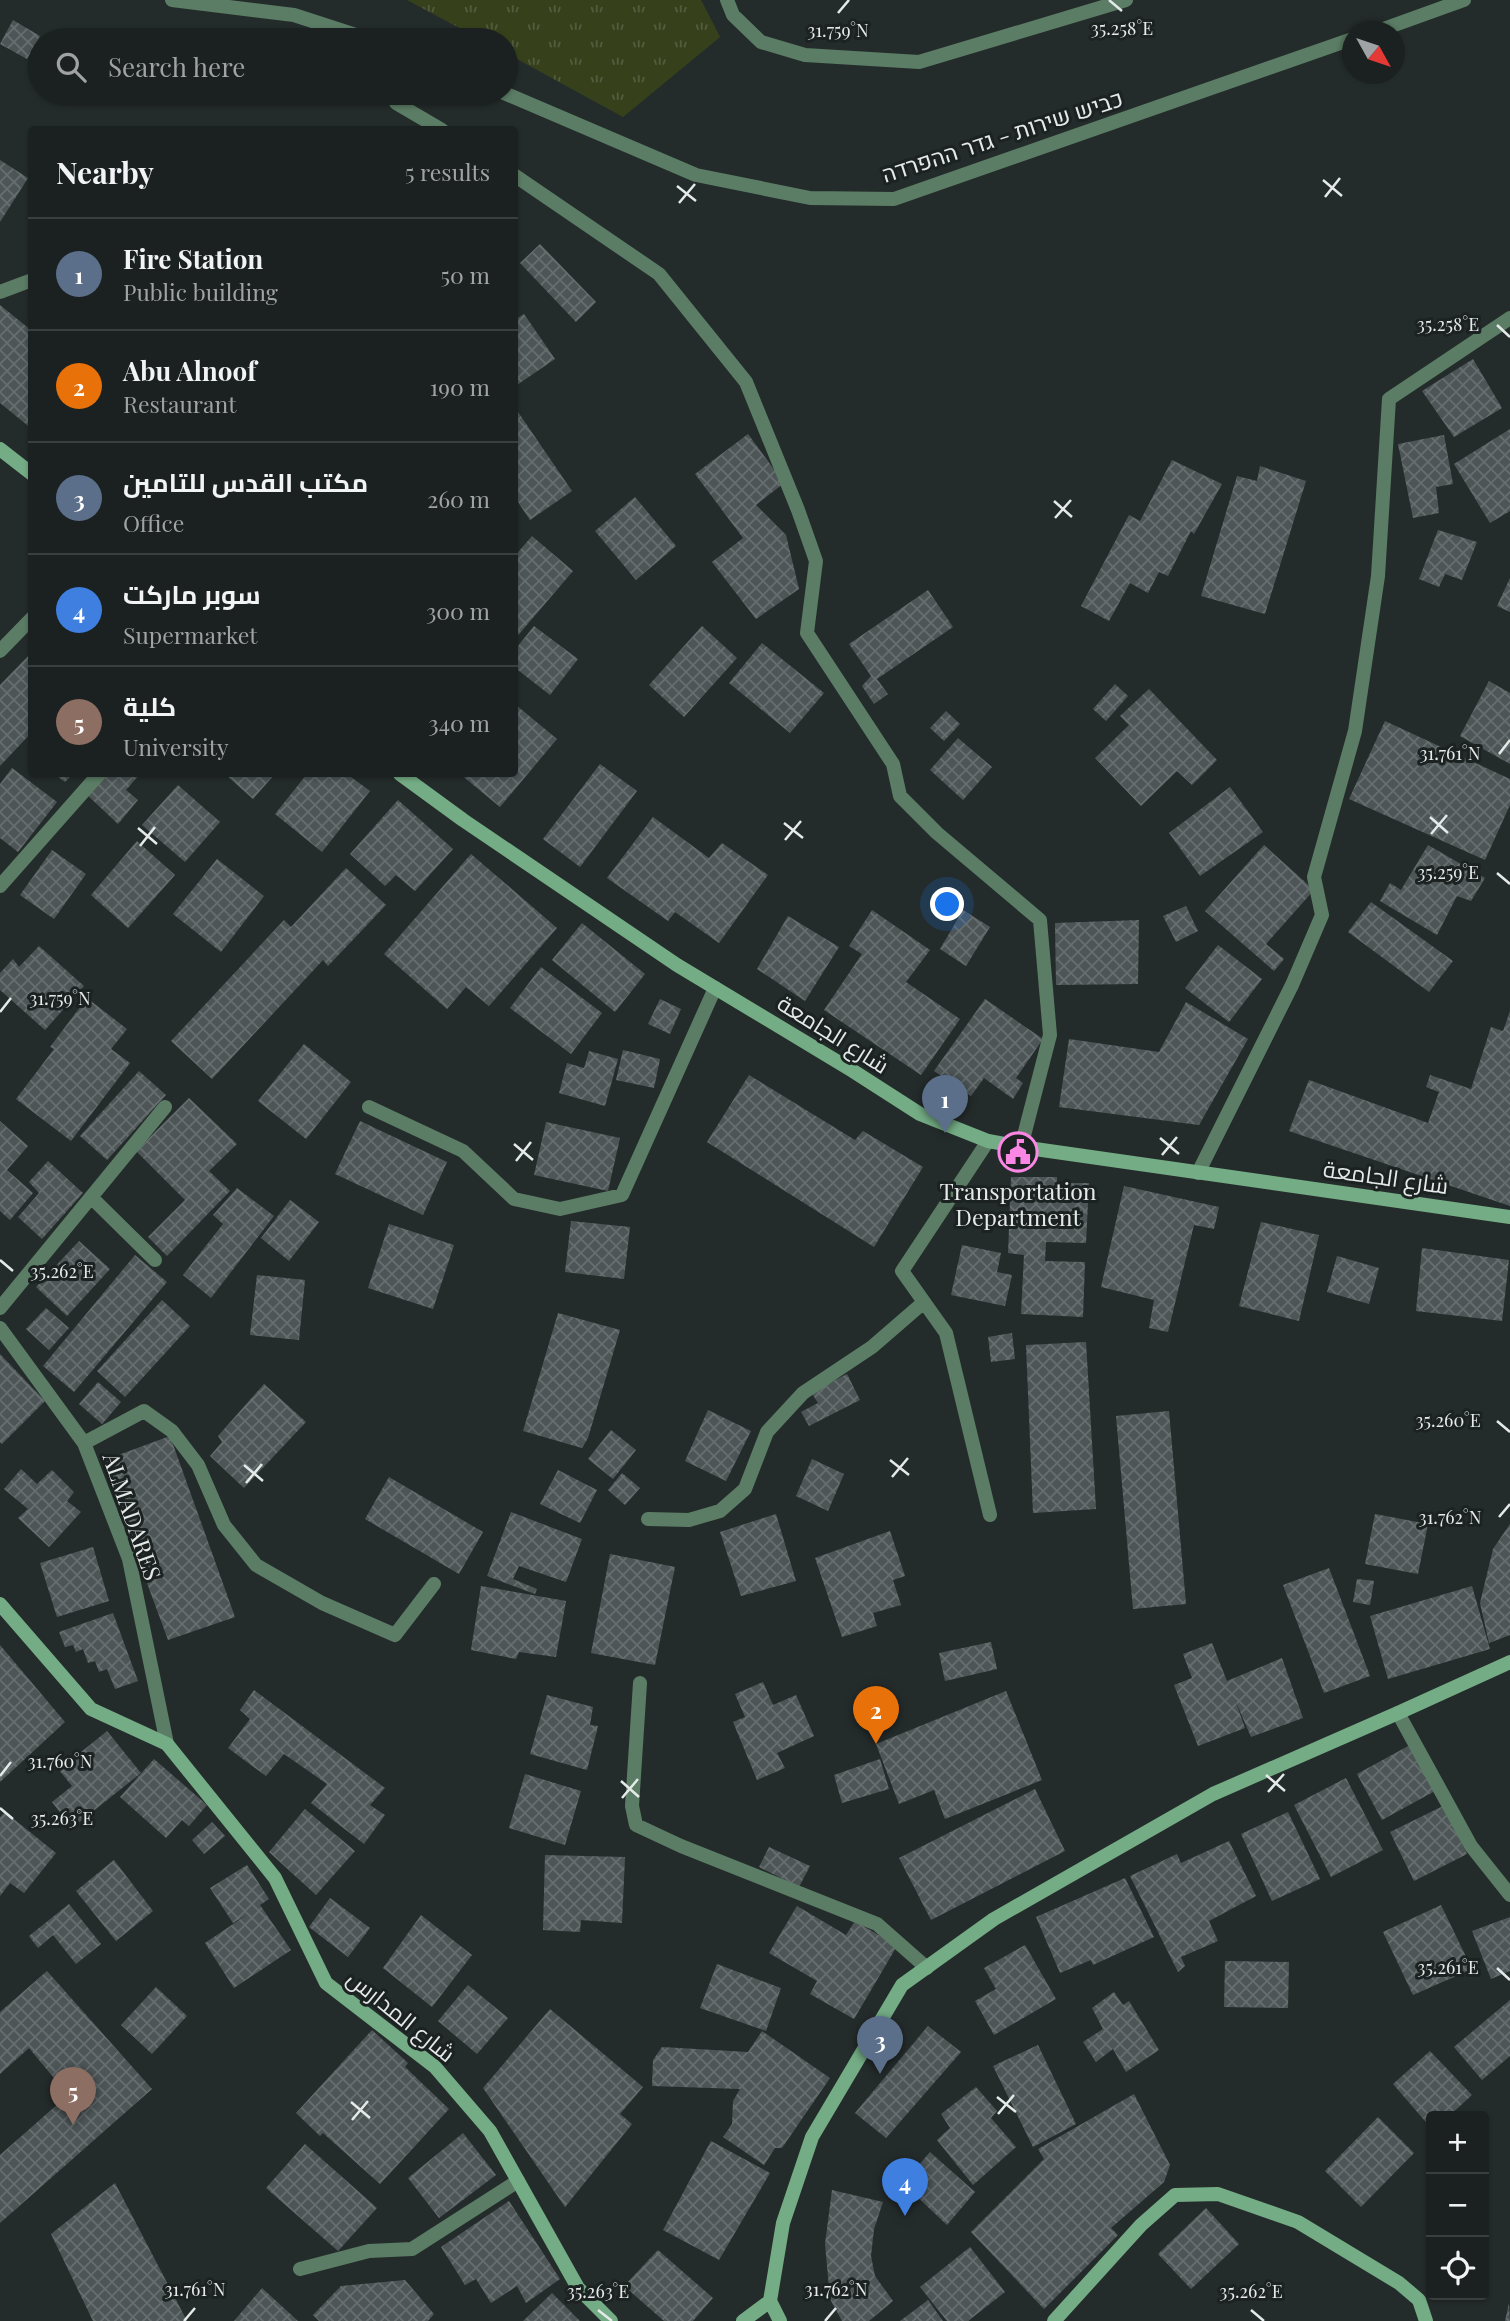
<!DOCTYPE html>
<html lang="en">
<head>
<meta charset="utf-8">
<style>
	:root { --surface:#1b2120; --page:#282e2d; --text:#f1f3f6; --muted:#a0a3a5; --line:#393e3e; --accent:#2563eb }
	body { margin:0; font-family:"Playfair Display",Cairo,Heebo,serif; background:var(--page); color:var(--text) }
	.controls { position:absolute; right:21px; bottom:21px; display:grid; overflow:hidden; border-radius:7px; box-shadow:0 2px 5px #0004 }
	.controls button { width:63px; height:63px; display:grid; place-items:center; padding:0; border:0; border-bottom:2px solid var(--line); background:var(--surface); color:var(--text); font:35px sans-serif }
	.compass { position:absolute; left:1342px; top:21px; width:63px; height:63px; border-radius:50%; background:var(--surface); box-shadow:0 2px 5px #0004; rotate:130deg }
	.you { position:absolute; left:948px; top:905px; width:24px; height:24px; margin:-18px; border:5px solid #fff; border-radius:50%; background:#1a73e8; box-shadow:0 0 0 10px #1a73e833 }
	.badge { display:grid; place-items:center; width:46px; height:46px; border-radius:50%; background:var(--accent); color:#fff; font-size:23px; font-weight:700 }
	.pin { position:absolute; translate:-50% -58px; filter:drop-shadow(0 2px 4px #0008) }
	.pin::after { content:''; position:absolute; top:37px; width:24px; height:21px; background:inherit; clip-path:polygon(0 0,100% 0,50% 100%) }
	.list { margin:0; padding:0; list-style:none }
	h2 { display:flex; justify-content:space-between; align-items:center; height:91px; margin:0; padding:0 28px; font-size:30px }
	h2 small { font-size:23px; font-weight:400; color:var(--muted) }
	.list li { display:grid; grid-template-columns:46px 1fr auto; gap:21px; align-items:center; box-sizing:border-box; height:112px; padding:0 28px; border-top:2px solid var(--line) }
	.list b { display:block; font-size:26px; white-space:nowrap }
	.list p { margin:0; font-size:23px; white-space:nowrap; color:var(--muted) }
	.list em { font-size:23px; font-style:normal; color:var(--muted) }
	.icon { flex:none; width:38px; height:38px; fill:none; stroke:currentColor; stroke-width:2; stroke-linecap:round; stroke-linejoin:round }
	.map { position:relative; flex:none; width:1510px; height:2321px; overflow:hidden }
	.search { position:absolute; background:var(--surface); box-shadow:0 2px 5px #0004; left:28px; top:28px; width:490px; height:77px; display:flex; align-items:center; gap:18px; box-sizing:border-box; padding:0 24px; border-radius:38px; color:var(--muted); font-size:26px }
	.panel { position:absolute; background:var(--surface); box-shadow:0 2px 5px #0004; left:28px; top:126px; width:490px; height:651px; border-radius:7px }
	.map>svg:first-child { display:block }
	.grass { fill:url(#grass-tufts) }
	.building { fill:url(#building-cross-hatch) }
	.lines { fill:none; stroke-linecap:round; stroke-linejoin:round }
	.street { stroke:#5b7d65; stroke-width:14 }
	.secondary { stroke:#74ad85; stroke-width:14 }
	.ticks { fill:none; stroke:#e5eae9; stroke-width:2.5 }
	.labels { text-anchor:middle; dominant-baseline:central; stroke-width:6; stroke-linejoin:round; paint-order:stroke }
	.street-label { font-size:23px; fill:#e5eae9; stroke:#1b2221 }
	.poi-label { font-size:23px; fill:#e5eae9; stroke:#1b2221 }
	.ticks-label { font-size:18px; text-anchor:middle; fill:#e5eae9; stroke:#1b2221; stroke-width:6; stroke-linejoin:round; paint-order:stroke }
</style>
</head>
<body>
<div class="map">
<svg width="1510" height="2321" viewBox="0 0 1510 2321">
	<defs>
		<pattern id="grass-tufts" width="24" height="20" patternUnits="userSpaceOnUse" patternTransform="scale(1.75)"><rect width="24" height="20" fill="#36411c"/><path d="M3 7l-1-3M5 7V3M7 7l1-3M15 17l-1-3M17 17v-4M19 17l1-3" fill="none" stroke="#535d3d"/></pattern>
		<pattern id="building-cross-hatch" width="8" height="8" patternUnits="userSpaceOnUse" patternTransform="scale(1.75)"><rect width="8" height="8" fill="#4d5557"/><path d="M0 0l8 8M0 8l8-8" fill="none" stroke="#666e6f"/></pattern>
	</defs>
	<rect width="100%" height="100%" fill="#242c2b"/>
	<path class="grass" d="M407,0H701L720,37L623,117L506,53V40H482Z"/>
	<path class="building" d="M13,20L40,36L27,59L0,44Z
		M0,160L28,178L0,222Z
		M540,244L596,302L576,322L520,263Z
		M0,305L32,331V429L0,403Z
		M524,314L555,359L514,387V320Z
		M1473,359L1502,408L1454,437L1422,391Z
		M518,412L572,491L530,520L514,496V415Z
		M1510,429V511L1490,523L1454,464Z
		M748,434L784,483L756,505L786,535L799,589L756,619L712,562L743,538L695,474Z
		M1444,435L1453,484L1436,487L1439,513L1413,518L1398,444Z
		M1172,460L1222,484L1194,534L1191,531L1168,576L1159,572L1148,593L1130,583L1109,621L1081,606L1129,515L1140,521Z
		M1260,466L1306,481L1265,614L1201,596L1237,476L1257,481Z
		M635,497L676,546L636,580L595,531Z
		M1438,530L1477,542L1462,580L1445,574L1439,587L1419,579Z
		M532,536L573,571L514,640V557Z
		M1510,578V612L1497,606Z
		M928,590L953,627L877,679L888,694L874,704L862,686L871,676L849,644Z
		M534,626L578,659L550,695L514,667V651Z
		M702,626L737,658L684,717L649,685Z
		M762,643L824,693L790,733L729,683Z
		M32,652V732L0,766V685Z
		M1489,681L1510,693V764L1460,736Z
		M1115,684L1128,696L1106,721L1093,709Z
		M1149,689L1217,760L1192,785L1177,771L1141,806L1095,758L1129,725L1120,716Z
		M516,705L557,739L500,807L460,774H514Z
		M946,711L960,724L944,741L930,728Z
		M1385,721L1510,779V805L1485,860L1349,799Z
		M958,738L992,767L963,800L930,770Z
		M600,764L637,791L580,867L543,839Z
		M12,768L57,802L18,852L0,838V784Z
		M54,774H73L65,782Z
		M101,774H140L126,790L138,800L118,824L85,793Z
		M225,774H275L253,799Z
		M307,774H347L370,791L322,852L275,814Z
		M178,785L220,822L185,862L142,825Z
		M1230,787L1263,832L1200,876L1169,833Z
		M398,800L453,849L415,891L396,875L385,886L350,854Z
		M653,817L709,858L722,843L768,875L719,943L675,912L668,921L607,878Z
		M137,841L175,875L128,928L91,895Z
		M1264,845L1314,890L1266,944L1284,959L1274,971L1205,911Z
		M1428,845L1485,878L1471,901L1457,896L1437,935L1380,901L1390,883L1401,890Z
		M52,850L86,874L54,919L20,895Z
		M471,854L557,928L489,1006L466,987L447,1009L384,954Z
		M217,859L264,896L221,952L173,914Z
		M346,868L386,905L328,966L323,960L212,1079L171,1041L284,920L291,927Z
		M1371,902L1453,961L1429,992L1348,932Z
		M1186,906L1198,931L1176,942L1163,916Z
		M872,910L930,950L906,982L960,1019L921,1075L824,1010L862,954L849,946Z
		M963,910L990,927L966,966L940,949Z
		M788,916L839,947L805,1001L757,969Z
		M1139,920L1138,984L1056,985L1055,923Z
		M582,923L645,974L615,1012L552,960Z
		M1218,945L1262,979L1229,1022L1185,988Z
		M39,946L84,986L45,1030L0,990V973L13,959L19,967Z
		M541,967L602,1013L571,1054L510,1008Z
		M87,998L127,1029L111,1049L130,1063L71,1141L16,1099L54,1049L50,1047Z
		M660,999L681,1009L670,1034L648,1024Z
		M985,999L1043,1039L1016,1078L1023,1083L1013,1099L984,1078L971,1096L934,1071Z
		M1186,1002L1248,1039L1199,1125L1059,1107L1069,1039L1159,1052Z
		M1510,1011V1206L1289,1131L1309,1080L1428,1123L1439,1092L1426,1087L1430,1075L1471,1089L1491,1027L1503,1031Z
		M304,1044L351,1082L306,1139L258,1101Z
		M623,1050L660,1059L654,1088L616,1080Z
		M589,1051L618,1059L605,1106L559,1093L567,1063L584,1068Z
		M139,1071L166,1095L107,1160L80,1136Z
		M749,1075L855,1140L863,1131L923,1167L874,1247L707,1142Z
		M189,1098L237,1144L209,1171L230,1191L167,1256L148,1237L185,1200L136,1151Z
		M0,1121L28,1146L7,1170L33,1193L10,1220L0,1211Z
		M360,1121L447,1162L423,1215L335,1174Z
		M546,1122L620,1138L608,1191L534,1175Z
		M48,1161L83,1193L42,1239L18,1217L39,1193L29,1182Z
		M1011,1177H1057V1183H1089L1086,1243L1046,1242L1045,1261L1085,1262L1083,1317L1021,1314L1024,1255L1008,1253Z
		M1124,1186L1219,1207L1214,1229L1194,1225L1168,1332L1149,1328L1154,1300L1101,1287Z
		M237,1188L274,1216L211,1298L183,1275L223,1224L213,1215Z
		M290,1200L319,1222L289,1261L261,1238Z
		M571,1221L630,1227L624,1279L565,1272Z
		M1261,1222L1319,1235L1299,1321L1239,1306Z
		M389,1224L454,1245L433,1309L368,1288Z
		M79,1241L110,1269L67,1316L36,1287Z
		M962,1245L1001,1253L997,1272L1012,1275L1005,1306L951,1295Z
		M1422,1248L1509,1260L1502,1321L1416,1311Z
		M135,1255L167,1282L74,1392L43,1366Z
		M1337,1256L1379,1268L1369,1304L1327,1292Z
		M257,1275L305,1280L299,1340L250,1335Z
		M162,1300L190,1326L125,1397L97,1371Z
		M46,1308L69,1328L49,1350L26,1329Z
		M558,1313L620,1330L588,1438L582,1448L523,1431Z
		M1012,1333L1015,1359L991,1362L988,1337Z
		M1086,1342L1096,1509L1033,1513L1026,1345Z
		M0,1354L45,1401L2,1444L0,1442Z
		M847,1374L860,1400L809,1426L801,1412L818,1403L811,1392Z
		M98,1382L121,1402L102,1424L79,1404Z
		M264,1384L306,1422L244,1488L210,1456L222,1442L218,1436Z
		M708,1410L751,1431L726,1481L685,1461Z
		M1169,1411L1186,1604L1133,1609L1116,1416Z
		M611,1430L636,1450L613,1479L588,1459Z
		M170,1436L235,1617L168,1640L102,1461Z
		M812,1459L844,1474L828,1511L796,1496Z
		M21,1469L37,1484L52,1470L74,1492L67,1501L81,1512L49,1547L18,1518L28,1509L4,1489Z
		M558,1470L597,1490L580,1523L540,1504Z
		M622,1473L640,1488L625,1505L608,1490Z
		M389,1477L483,1532L459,1574L365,1519Z
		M511,1512L582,1539L566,1582L519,1566L513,1579L537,1589L535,1594L487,1576Z
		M776,1514L796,1581L741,1596L720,1532Z
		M1375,1514L1428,1524L1418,1574L1365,1564Z
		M1510,1524V1635L1489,1643L1480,1603L1493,1549Z
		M890,1531L905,1576L893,1580L901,1605L873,1613L877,1626L842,1637L815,1558Z
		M93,1547L109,1601L57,1617L40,1563Z
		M610,1554L675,1567L655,1665L591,1653Z
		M1329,1568L1370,1676L1324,1693L1283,1585Z
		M1357,1579L1374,1581L1370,1605L1353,1602Z
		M481,1586L566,1601L556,1657L519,1652L516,1659L471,1650Z
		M1472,1586L1490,1649L1388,1679L1370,1616Z
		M113,1613L138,1681L115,1689L107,1669L99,1672L95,1661L88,1663L83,1649L76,1652L73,1645L65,1647L59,1632Z
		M991,1642L997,1669L945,1681L939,1653Z
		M1212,1643L1227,1681L1282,1658L1303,1718L1251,1737L1235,1700L1245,1728L1198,1746L1174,1685L1192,1678L1183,1654Z
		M0,1645L65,1722L0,1782Z
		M763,1682L773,1705L796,1695L814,1736L777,1753L785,1768L757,1780L733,1722L745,1717L735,1694Z
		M254,1690L385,1788L370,1805L385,1815L364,1844L311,1803L327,1784L284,1754L266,1776L228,1748L250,1719L240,1710Z
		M1006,1691L1042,1780L945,1819L934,1790L899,1804L876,1744Z
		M547,1695L593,1707L590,1725L598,1726L587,1770L530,1754Z
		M107,1731L141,1773L72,1828L52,1802L72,1786L59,1770Z
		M1410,1745L1435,1791L1382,1820L1357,1774Z
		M154,1759L207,1805L189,1826L182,1820L166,1838L120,1797Z
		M880,1759L889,1789L842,1803L834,1775Z
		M525,1774L581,1791L565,1845L509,1828Z
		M1346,1778L1383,1850L1331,1877L1294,1805Z
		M1035,1789L1065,1851L931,1920L899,1858Z
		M1443,1806L1467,1854L1414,1881L1390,1832Z
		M305,1809L355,1851L316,1895L269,1852Z
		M5,1812L56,1853L24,1893L10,1883L0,1896V1817Z
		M1288,1812L1320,1879L1272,1901L1241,1834Z
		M212,1822L225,1836L204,1854L192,1840Z
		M1229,1841L1256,1896L1209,1921L1218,1941L1181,1957L1185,1966L1178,1972L1130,1876L1177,1854L1181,1863Z
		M769,1847L810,1866L799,1887L759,1867Z
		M545,1855L625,1857L622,1923L581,1920L580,1932L543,1930Z
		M114,1860L153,1911L116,1941L76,1891Z
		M247,1865L269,1899L260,1905L291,1950L234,1988L205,1943L248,1914L233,1923L210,1888Z
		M1125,1878L1154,1937L1093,1965L1091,1960L1060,1973L1036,1917Z
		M330,1898L370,1928L348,1957L309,1927Z
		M69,1904L101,1944L76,1964L53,1935L38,1948L29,1936Z
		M1441,1905L1472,1969L1413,1995L1383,1932Z
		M797,1906L846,1935L855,1921L897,1946L854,2019L810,1994L817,1981L769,1953Z
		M421,1915L472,1955L432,2007L383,1968Z
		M1510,1917V1971L1491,1979L1472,1931Z
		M1025,1945L1056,1999L994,2035L975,2001L996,1989L984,1968Z
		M1225,1961L1289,1962L1288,2008L1224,2007Z
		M717,1964L781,1988L766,2031L700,2008Z
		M47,1971L152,2089L0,2223V2155L68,2095L29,2048L0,2074V2012Z
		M468,1985L508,2018L477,2054L438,2021Z
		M156,1987L187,2016L152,2054L121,2025Z
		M1114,1992L1123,2005L1129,2001L1159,2050L1126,2072L1113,2049L1096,2062L1083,2042L1103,2029L1092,2008Z
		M1510,2000V2056L1482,2080L1454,2047Z
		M550,2009L643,2087L620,2114L632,2124L565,2207L483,2088Z
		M928,2026L961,2052L886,2138L855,2113Z
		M372,2030L408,2063L405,2067L449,2109L380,2184L323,2133L320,2136L296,2113Z
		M762,2031L830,2078L782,2148H775L764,2165L723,2137L732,2124L733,2101L740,2089L652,2086L653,2060L662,2047L748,2052Z
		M1038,2045L1076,2124L1033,2147L993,2066Z
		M1430,2051L1472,2095L1449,2116H1431V2128L1393,2084Z
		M976,2087L997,2111L991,2118L1016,2147L973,2185L937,2140L950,2128L941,2114Z
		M1134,2094L1170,2165L1164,2182L1111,2228L1118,2235L1044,2309L971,2232L1044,2159L1038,2149Z
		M1378,2117L1414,2153L1361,2207L1325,2171Z
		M463,2133L496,2175L439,2218L408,2178Z
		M711,2141L770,2173L719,2260L663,2230Z
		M305,2144L377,2208L338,2251L266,2188Z
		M930,2152L975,2192L947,2225L911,2191L927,2173L918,2166Z
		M115,2183L187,2321H93L51,2234Z
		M832,2190L883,2202L874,2229L871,2256L875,2276L893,2301L869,2321H842L830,2299L825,2244Z
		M509,2201L560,2279L526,2303L517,2286L491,2303L476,2279L465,2285L441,2247Z
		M1206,2208L1239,2244L1191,2289L1158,2254Z
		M970,2247L1005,2292L968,2321H947L920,2287Z
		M658,2250L713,2298L693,2321H664L624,2286Z
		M405,2280L434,2314L428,2321H319L313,2315L341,2286Z
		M262,2288L298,2321H234Z
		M552,2293L580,2321H523Z
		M928,2300L943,2321H900Z
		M1509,2303L1510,2321H1505Z"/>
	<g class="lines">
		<path class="street" d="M172,0L294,15L371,40
			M727,0L733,15L761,42L805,55L919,62L1126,0
			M1375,32L1464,0
			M504,93L696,175L810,198L894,199L1352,39
			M396,103L442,130
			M514,175L659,274L746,382L798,510L816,561L807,633L893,764L900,796L937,833L1040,920L1050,1035L1021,1147
			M0,292L32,280
			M0,651L32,618
			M0,886L99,774
			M369,1107L463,1151L514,1199L560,1209L622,1195L715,988
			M988,1141L902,1271L946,1333L990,1515
			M1198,1173L1292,985L1322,915L1314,877L1355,731L1378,576L1389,399L1510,318
			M91,1197L155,1260
			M0,1308L165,1107
			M0,1328L84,1443L129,1559L167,1744
			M84,1443L144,1411L172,1431L198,1465L224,1525L256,1565L322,1603L395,1635L434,1584
			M648,1519L689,1520L720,1511L745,1489L767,1432L803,1393L872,1347L924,1302
			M640,1683L632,1806L636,1825L681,1846L877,1924L927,1968
			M1398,1713L1471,1846L1510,1895
			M300,2269L369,2251L412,2249L518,2181"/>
		<path class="secondary" d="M0,449L32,474
			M400,774L463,820L677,965L853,1071L920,1114L988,1141L1021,1147L1510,1217
			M0,1604L91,1709L167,1744L275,1878L326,1983L435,2067L490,2131L578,2288L611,2321
			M743,2321L770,2301
			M780,2321L770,2301L783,2223L812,2137L902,1985L994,1919L1213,1794L1398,1713L1510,1662
			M1054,2321L1141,2225L1175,2195L1218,2194L1298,2222L1399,2283L1419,2300L1426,2321"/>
	</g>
	<path class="ticks" d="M1109,0L1122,11M838,13L849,0M1323,180L1342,196M677,186L696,201M1325,197L1340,178M679,203L695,184M1497,325L1510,337M1054,501L1072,517M1055,518L1071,500M1499,754L1510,740M1430,817L1448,833M784,823L803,838M138,828L157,844M1431,834L1447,815M785,840L801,821M140,846L155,827M1497,873L1510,884M0,1012L11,998M1160,1138L1179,1154M514,1144L533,1160M1162,1155L1177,1137M516,1161L531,1142M0,1260L13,1271M1497,1421L1510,1432M890,1460L909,1475M244,1465L263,1481M892,1477L908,1458M246,1483L262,1464M1499,1517L1510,1504M1266,1775L1285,1791M0,1776L11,1762M621,1781L639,1797M1268,1792L1284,1774M622,1798L638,1779M0,1808L13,1819M1497,1968L1510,1980M997,2097L1016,2112M351,2102L370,2118M998,2114L1014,2095M352,2120L368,2101M598,2310L612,2321M1251,2310L1264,2321M184,2321L195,2308M825,2321L836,2308"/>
	<defs>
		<g id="civic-ring" transform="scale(2.0125)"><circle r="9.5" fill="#1b2221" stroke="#fb87e5" stroke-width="1.5"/><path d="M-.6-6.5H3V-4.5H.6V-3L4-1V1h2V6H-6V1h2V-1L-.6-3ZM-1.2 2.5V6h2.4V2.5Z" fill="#fb87e5"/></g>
	</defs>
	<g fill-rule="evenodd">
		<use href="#civic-ring" x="1018" y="1152"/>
	</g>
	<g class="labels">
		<g class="street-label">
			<text transform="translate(1002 135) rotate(-18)">כביש שירות - גדר ההפרדה</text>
			<text transform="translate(834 1033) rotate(32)">شارع الجامعة</text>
			<text transform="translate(1386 1176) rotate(8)">شارع الجامعة</text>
			<text transform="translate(133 1516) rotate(71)">ALMADARES</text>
			<text transform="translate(402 2015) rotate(39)">شارع المدارس</text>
		</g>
		<g class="poi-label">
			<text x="1018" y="1190">Transportation<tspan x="1018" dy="26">Department</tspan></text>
		</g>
	</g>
	<g class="ticks-label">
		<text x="1122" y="35">35.258°E</text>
		<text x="838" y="37">31.759°N</text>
		<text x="1448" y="331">35.258°E</text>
		<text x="1450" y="760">31.761°N</text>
		<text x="1448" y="879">35.259°E</text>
		<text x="60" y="1005">31.759°N</text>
		<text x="62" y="1278">35.262°E</text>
		<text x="1448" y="1427">35.260°E</text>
		<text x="1450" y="1524">31.762°N</text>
		<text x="60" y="1768">31.760°N</text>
		<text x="62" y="1825">35.263°E</text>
		<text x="1448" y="1974">35.261°E</text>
		<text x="195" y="2296">31.761°N</text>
		<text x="836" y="2296">31.762°N</text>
		<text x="598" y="2298">35.263°E</text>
		<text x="1251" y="2298">35.262°E</text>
	</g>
</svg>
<div class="controls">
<button>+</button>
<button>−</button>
<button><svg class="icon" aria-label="locate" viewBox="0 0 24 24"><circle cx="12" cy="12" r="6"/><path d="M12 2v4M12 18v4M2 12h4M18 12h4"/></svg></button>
</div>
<svg class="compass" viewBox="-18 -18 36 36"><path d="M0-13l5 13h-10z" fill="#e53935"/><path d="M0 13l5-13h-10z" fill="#a0a3a5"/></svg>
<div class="you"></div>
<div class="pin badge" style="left:945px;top:1133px;background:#5c6f8a">1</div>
<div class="pin badge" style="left:876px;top:1744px;background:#e8710a">2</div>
<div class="pin badge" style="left:880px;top:2074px;background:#5c6f8a">3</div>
<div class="pin badge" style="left:905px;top:2216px;background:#3f7fe0">4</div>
<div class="pin badge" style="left:73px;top:2125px;background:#8d6e63">5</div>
<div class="search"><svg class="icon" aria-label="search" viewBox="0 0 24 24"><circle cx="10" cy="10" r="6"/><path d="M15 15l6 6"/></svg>Search here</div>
<section class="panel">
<h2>Nearby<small>5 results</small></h2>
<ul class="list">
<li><span class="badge" style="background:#5c6f8a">1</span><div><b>Fire Station</b><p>Public building</p></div><em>50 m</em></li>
<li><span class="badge" style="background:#e8710a">2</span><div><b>Abu Alnoof</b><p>Restaurant</p></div><em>190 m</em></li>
<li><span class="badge" style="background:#5c6f8a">3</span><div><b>مكتب القدس للتامين</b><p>Office</p></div><em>260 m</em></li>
<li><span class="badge" style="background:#3f7fe0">4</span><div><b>سوبر ماركت</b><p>Supermarket</p></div><em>300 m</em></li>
<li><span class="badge" style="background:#8d6e63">5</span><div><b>كلية</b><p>University</p></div><em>340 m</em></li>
</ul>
</section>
</div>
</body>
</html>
